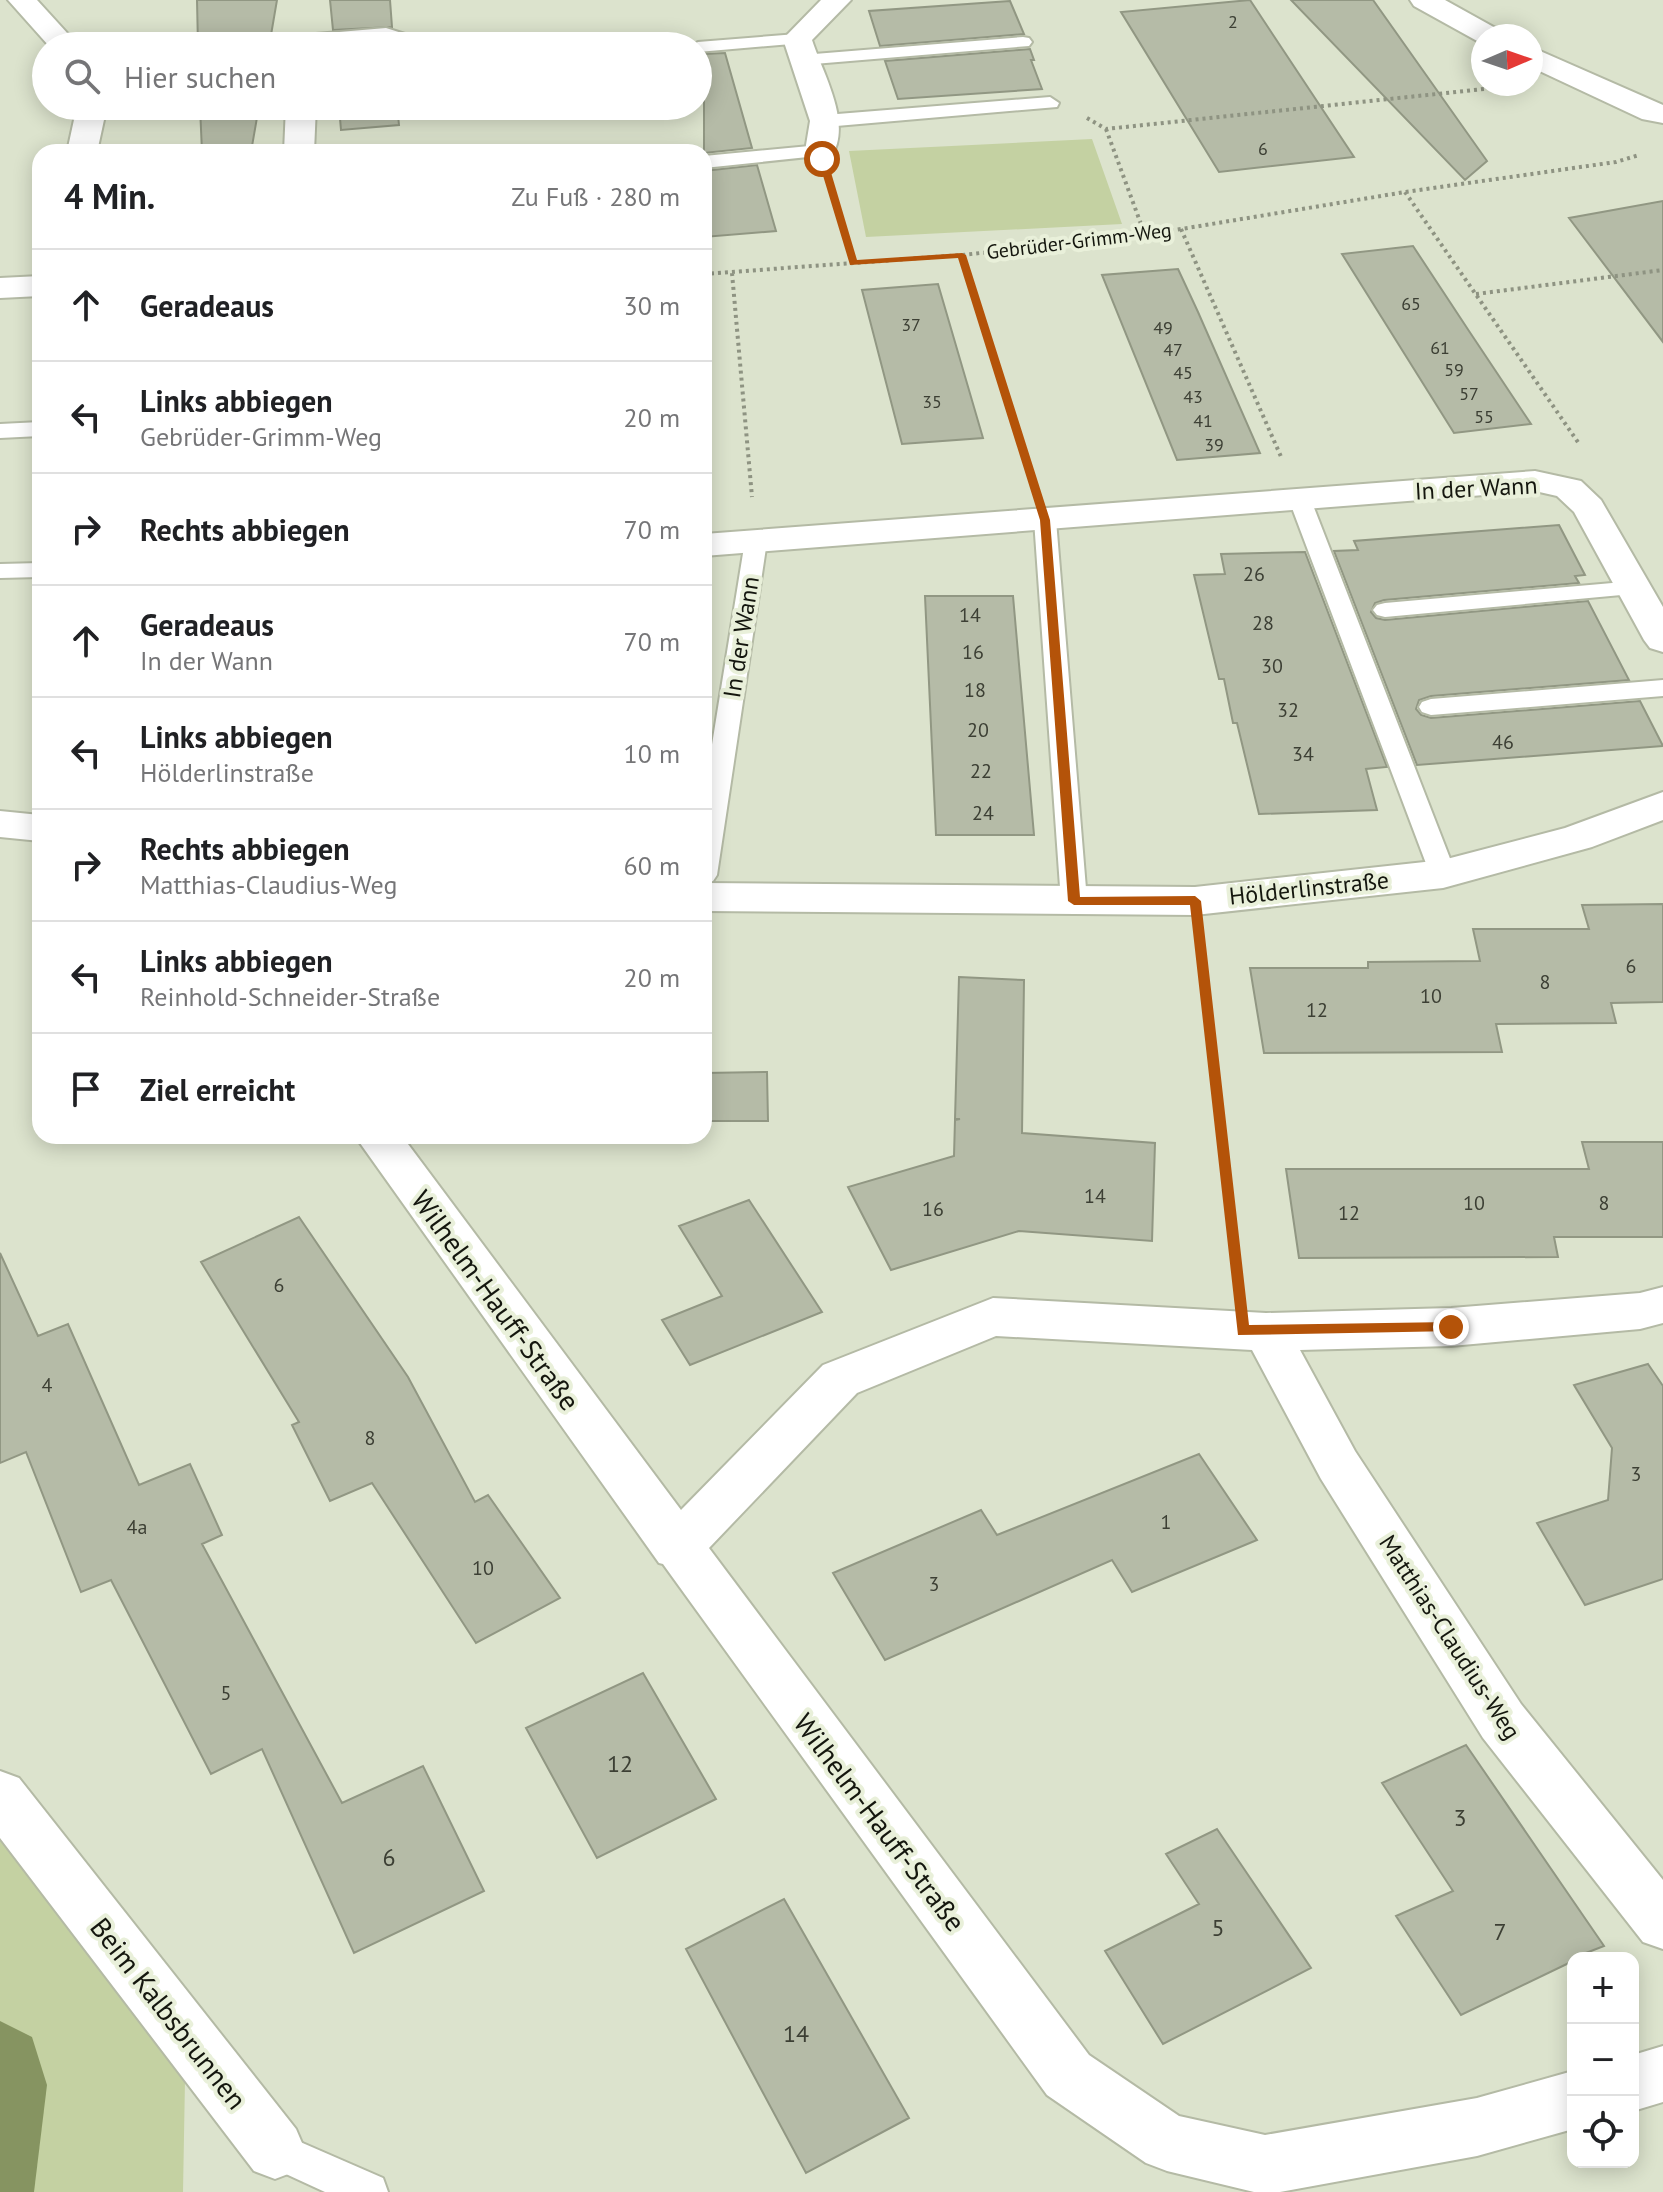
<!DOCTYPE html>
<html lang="de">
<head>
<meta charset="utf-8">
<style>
	:root { --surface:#fff; --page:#f2f2f2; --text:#202124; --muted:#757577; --line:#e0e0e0 }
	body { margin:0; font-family:"PT Sans",sans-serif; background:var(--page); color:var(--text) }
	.controls { position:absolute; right:24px; bottom:24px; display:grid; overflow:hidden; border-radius:16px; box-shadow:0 4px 20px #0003 }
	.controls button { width:72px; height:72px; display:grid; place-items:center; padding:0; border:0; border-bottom:2px solid var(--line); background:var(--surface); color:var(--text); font:40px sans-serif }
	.compass { position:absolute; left:1471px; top:24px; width:72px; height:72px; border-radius:50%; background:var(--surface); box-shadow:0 4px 20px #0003; rotate:88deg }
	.stop { position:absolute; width:24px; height:24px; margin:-18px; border:6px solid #b45309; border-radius:50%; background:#fff }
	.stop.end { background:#b45309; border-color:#fff; box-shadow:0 2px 8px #0008 }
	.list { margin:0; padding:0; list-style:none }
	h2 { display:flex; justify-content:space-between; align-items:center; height:104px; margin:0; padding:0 32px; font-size:34px }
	h2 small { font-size:26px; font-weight:400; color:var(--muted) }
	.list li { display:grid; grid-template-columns:52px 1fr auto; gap:24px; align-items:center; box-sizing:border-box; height:112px; padding:0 32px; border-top:2px solid var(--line) }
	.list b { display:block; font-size:30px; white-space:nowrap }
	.list p { margin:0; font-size:26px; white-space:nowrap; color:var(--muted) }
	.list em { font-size:26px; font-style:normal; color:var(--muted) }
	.icon { flex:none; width:44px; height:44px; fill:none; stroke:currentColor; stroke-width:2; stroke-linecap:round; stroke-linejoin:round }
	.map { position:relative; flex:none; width:1663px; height:2192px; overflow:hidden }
	.search { position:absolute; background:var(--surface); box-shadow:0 4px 20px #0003; left:32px; top:32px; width:680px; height:88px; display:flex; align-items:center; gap:20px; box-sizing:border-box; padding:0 28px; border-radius:44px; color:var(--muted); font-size:30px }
	.panel { position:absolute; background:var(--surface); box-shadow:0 4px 20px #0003; left:32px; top:144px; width:680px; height:1000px; border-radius:24px }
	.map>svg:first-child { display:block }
	.green { fill:#c4d1a2 }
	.water { fill:#869461 }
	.building { fill:#b5bba7; stroke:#919783; stroke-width:2 }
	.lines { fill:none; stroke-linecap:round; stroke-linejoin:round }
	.service-casing { stroke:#b4baa5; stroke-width:4 }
	.minor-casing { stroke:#b4baa5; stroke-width:4 }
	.path-far2 { stroke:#8e9382; stroke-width:4; stroke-dasharray:3 4; stroke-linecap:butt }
	.path-far1 { stroke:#8e9382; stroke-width:5; stroke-dasharray:4 6; stroke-linecap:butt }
	.path { stroke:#8e9382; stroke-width:6; stroke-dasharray:5 7; stroke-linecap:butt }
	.service { fill:#fff; fill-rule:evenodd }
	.minor { fill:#fff; fill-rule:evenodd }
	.route { fill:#b45309 }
	.labels { text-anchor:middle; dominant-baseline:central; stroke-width:8; stroke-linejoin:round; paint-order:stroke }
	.far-number-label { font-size:18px; fill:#3c3f34 }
	.far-street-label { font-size:20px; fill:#14160e; stroke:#e9f0da }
	.number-label { font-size:20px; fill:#3c3f34 }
	.street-label { font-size:24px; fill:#14160e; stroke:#e9f0da }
	.near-number-label { font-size:24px; fill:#3c3f34 }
	.near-street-label { font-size:28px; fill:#14160e; stroke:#e9f0da }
</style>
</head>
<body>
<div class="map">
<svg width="1663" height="2192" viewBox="0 0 1663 2192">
	<rect width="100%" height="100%" fill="#dce3cd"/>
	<path class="green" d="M1092,139L1122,224L866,237L849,151Z
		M0,1835L185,2080L183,2192H0Z"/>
	<path class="water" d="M0,2021L32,2037L47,2085L34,2192H0Z"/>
	<path class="building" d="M197,0H277L271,35L232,38L220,46H198Z
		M330,0H390L392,27L333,30Z
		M1250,0L1354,157L1219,172L1121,12Z
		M1291,0H1373L1487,161L1465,180Z
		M1010,1L1024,34L880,46L869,11Z
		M1030,49L1034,60H1031L1042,89L898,99L885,61Z
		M725,53L752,148L704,153V54Z
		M200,106H259L251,152H202Z
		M339,106H397L399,125L341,130Z
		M757,165L776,231L704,237V171Z
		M1663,201V342L1569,218Z
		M1413,246L1469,331L1531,424L1454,433L1342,254Z
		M1178,269L1198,312L1260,453L1177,460L1102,275Z
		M938,284L983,438L902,444L862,290Z
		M1559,525L1585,575L1575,576L1579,583L1384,600L1375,603L1371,612L1376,618L1385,620L1588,601L1629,680L1431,696L1419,700L1416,709L1421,715L1431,718L1640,701L1663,746L1417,765L1334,551L1358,550L1354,541Z
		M1305,552L1387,767L1366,769L1377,810L1259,814L1237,723H1233L1224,679H1219L1194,575L1225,574L1221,554Z
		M925,596H1013L1034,835H936Z
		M1663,904V1002L1611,1003L1616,1023L1496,1024L1502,1052L1264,1053L1250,968H1368V962L1480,961L1473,929H1589L1582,905Z
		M959,977L1024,980L1022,1133L1155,1143L1152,1241L1019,1231L891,1270L848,1187L954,1156L955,1120L960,1119H955Z
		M767,1072L768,1121H704V1073Z
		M1582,1142H1663V1237H1554L1558,1257L1299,1258L1286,1169H1589Z
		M749,1200L822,1312L690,1365L662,1320L722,1296L679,1226Z
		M299,1217L408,1377L475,1502L488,1495L560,1598L476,1643L372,1483L330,1501L292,1425L299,1422L201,1262Z
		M0,1253L38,1336L68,1324L139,1485L190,1464L222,1535L202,1544L342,1803L423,1766L484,1891L354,1953L262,1749L211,1774L111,1580L81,1592L26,1452L0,1463Z
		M1648,1364L1663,1386V1579L1585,1605L1537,1523L1608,1500L1612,1448L1574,1385Z
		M1199,1454L1257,1540L1132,1592L1112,1560L885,1660L833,1573L981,1510L997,1535Z
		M643,1673L716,1799L597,1858L526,1728Z
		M1466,1745L1604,1946L1573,1958V1961L1461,2015L1396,1916L1453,1891L1382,1783Z
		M1217,1829L1311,1968L1163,2044L1105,1951L1199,1904L1166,1854Z
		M784,1899L909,2118L806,2173L686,1949Z"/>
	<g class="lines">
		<g class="service-casing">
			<path id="service" d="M386,28L427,41L430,45L406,46L385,39L296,46H223L232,41Z
				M797,34L806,39L803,43L698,52V46H690L698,42Z
				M1023,37L1029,38L1032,42L1029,46L802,65L793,60L802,55Z
				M1050,97L1059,103L1057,107L825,127L816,121L825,115Z
				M820,145L830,151L827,155L704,168V156Z
				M40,422V436L0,438V424Z
				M1300,493L1311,500L1456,874L1452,880L1443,883L1434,880L1430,874L1289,500Z
				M1045,513L1053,515L1056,520L1087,901L1083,907L1074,910L1065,907L1061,901L1034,520L1037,515Z
				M756,534L764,536L767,541L717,875L713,881L704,884V794L745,541L748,536Z
				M40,563V577L0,578V564Z
				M1635,581L1643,583L1647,588L1643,593L1385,617L1377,615L1373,610L1377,605L1385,603Z
				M1663,680V696L1431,715L1422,712L1419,707L1422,702L1431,699Z
				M275,2131L383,2178L388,2192H325L262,2163L256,2150L262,2137Z"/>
		</g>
		<g class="minor-casing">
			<path id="minor" d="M8,0H37L79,46H49Z
				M821,0H851L812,40C823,74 853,124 831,157L820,160L809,157L805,151L810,121L783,39Z
				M1410,0H1445L1499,30L1503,36H1483V43L1479,42L1414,6Z
				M1531,47L1663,105V123L1642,119L1531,67Z
				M77,106H107L97,152H67Z
				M286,106H316L314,152H284Z
				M40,276V296L0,298V278Z
				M1535,471L1581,481L1601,500L1663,607V652L1650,648L1644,640L1574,512L1557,496L1535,491L704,556V534Z
				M1663,792V820L1592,847L1443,888L1195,915L704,911V883L1195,887L1443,860L1565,828Z
				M0,811L40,815V841L0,837Z
				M355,1136H402L681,1510L823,1365L993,1298L1266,1313L1451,1308L1640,1293L1663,1287V1323L1640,1329L1451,1346L1300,1350L1355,1451L1521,1704L1663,1880V1949L1643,1942L1483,1738L1321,1479L1252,1350L996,1336L857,1393L709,1548L1089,2055L1179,2116L1265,2135L1477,2098L1573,2071V2129L1477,2156L1280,2192H1254L1167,2171L1146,2163L1047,2095L663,1564L659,1563Z
				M0,1771L19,1778L296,2129L305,2150L296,2171L275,2179L254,2171L0,1838Z
				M1663,2046V2102L1633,2111V2055Z"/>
		</g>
		<path class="path-far2" d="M1087,118L1106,129L1512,86
			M1106,129L1145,235
			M832,192L854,263
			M1405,192L1580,445
			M1181,229L1282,459
			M962,255L1031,476
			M732,273L752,497
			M704,274L962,255L1145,235L1405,192L1616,162L1639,155
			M1476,294L1663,270"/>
		<path class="path-far1" d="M1200,945L1236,1269"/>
		<path class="path" d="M1236,1267L1237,1277"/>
		<use href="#service" class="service"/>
		<use href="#minor" class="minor"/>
	</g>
	<path class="route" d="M822,156L827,159L857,260L962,253L966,255L1050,520L1080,897L1195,896L1201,901L1249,1325L1451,1322L1458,1327L1456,1331L1238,1335L1190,905H1074L1068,901L1040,520L958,258L850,265L818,159Z"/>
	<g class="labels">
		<g class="far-number-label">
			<text x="1233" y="21">2</text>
			<text x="1263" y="148">6</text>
			<text x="1411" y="303">65</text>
			<text x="911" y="324">37</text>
			<text x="1163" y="327">49</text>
			<text x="1440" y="347">61</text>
			<text x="1173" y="349">47</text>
			<text x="1454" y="369">59</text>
			<text x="1183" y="372">45</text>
			<text x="1469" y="393">57</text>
			<text x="1193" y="396">43</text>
			<text x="932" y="401">35</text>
			<text x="1484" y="416">55</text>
			<text x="1203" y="420">41</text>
			<text x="1214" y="444">39</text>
		</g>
		<g class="far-street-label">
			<text transform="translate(1079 241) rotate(-7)">Gebrüder-Grimm-Weg</text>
		</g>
		<g class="number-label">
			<text x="1254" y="574">26</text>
			<text x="970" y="615">14</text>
			<text x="1263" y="623">28</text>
			<text x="973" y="652">16</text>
			<text x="1272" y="666">30</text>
			<text x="975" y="690">18</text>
			<text x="1288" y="710">32</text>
			<text x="978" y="730">20</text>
			<text x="1503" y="742">46</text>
			<text x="1303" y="754">34</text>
			<text x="981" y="771">22</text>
			<text x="983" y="813">24</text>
			<text x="1631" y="966">6</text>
			<text x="1545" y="982">8</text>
			<text x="1431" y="996">10</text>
			<text x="1317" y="1010">12</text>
			<text x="1095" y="1196">14</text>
			<text x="1474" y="1203">10</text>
			<text x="1604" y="1203">8</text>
			<text x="933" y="1209">16</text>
			<text x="1349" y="1213">12</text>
			<text x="279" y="1285">6</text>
			<text x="47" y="1385">4</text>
			<text x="370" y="1438">8</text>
			<text x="1636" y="1474">3</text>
			<text x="1166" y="1522">1</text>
			<text x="137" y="1527">4a</text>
			<text x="483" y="1568">10</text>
			<text x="934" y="1584">3</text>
			<text x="226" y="1693">5</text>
		</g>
		<g class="street-label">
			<text transform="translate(1476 488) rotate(-3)">In der Wann</text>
			<text transform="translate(741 637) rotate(-81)">In der Wann</text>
			<text transform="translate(1309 888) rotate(-6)">Hölderlinstraße</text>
			<text transform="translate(1450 1637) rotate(57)">Matthias-Claudius-Weg</text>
		</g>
		<g class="near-number-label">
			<text x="620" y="1763">12</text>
			<text x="1460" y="1817">3</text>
			<text x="389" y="1857">6</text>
			<text x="1218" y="1927">5</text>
			<text x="1500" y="1931">7</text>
			<text x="796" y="2033">14</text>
		</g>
		<g class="near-street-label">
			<text transform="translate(496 1300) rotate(54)">Wilhelm-Hauff-Straße</text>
			<text transform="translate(880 1822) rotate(53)">Wilhelm-Hauff-Straße</text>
			<text transform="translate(169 2013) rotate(52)">Beim Kalbsbrunnen</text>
		</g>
	</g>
</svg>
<div class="controls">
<button>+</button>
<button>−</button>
<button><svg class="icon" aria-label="locate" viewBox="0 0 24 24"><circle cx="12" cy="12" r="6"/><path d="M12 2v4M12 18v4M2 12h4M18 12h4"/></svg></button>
</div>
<svg class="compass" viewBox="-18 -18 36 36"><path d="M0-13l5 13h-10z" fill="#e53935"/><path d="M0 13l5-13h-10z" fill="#757577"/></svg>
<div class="stop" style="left:822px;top:159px"></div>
<div class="stop end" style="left:1451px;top:1327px"></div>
<div class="search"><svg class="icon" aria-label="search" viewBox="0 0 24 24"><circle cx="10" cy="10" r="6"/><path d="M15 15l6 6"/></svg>Hier suchen</div>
<section class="panel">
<h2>4 Min.<small>Zu Fuß · 280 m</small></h2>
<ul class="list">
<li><svg class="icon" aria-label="ahead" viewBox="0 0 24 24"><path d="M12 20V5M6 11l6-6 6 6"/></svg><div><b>Geradeaus</b></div><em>30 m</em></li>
<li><svg class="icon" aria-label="left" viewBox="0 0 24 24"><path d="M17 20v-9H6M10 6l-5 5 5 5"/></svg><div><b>Links abbiegen</b><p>Gebrüder-Grimm-Weg</p></div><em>20 m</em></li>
<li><svg class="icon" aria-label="right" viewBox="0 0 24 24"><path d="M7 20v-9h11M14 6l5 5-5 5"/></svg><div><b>Rechts abbiegen</b></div><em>70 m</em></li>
<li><svg class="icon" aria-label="ahead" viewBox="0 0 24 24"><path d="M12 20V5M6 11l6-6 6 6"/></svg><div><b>Geradeaus</b><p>In der Wann</p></div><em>70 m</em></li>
<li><svg class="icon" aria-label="left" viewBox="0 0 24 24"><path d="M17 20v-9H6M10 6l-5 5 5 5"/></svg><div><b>Links abbiegen</b><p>Hölderlinstraße</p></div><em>10 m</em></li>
<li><svg class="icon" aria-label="right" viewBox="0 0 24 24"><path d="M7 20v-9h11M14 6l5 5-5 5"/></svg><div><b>Rechts abbiegen</b><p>Matthias-Claudius-Weg</p></div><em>60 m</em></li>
<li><svg class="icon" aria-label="left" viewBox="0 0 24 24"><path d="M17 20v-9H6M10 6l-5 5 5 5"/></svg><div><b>Links abbiegen</b><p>Reinhold-Schneider-Straße</p></div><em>20 m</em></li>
<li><svg class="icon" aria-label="arrive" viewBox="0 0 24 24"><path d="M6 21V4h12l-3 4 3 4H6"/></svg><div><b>Ziel erreicht</b></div></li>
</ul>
</section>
</div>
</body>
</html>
